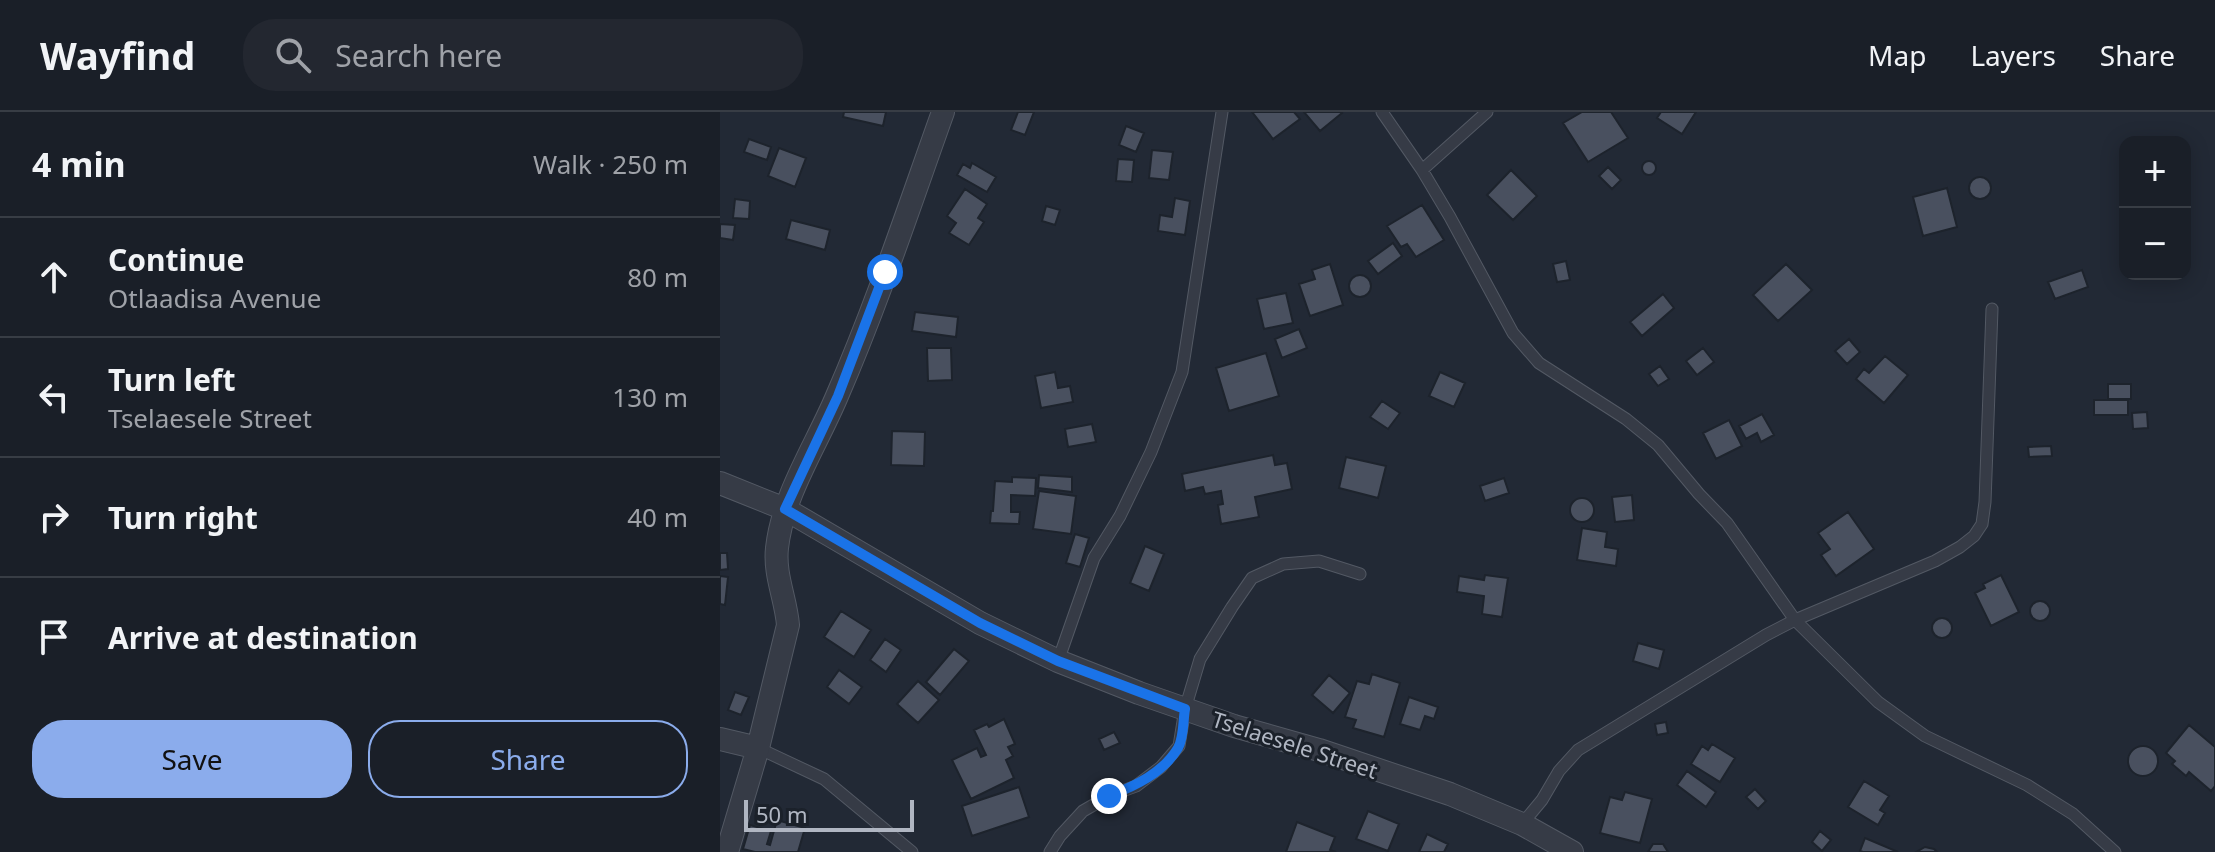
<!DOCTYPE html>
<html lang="en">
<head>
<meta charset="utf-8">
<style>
	:root { --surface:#1a1f28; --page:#232730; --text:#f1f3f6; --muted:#9fa2a8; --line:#383d45; --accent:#8bacec }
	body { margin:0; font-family:"Noto Sans",sans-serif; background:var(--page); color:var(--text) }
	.controls { position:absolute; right:24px; top:24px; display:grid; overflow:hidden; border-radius:16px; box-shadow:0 4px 20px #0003 }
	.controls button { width:72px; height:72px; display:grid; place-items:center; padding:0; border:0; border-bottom:2px solid var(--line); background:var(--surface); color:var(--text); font:40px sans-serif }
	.scale { position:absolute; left:24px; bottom:20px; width:170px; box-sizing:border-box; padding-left:8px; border:4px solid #b0b6c2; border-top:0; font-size:22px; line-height:28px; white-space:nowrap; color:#b0b6c2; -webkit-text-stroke:6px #1b212a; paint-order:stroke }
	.stop { position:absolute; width:24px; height:24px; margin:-18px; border:6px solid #1a73e8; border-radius:50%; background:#fff }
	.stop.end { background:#1a73e8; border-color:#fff; box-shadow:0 2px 8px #0008 }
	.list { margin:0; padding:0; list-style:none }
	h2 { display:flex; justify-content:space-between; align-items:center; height:104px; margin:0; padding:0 32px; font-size:34px }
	h2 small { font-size:26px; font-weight:400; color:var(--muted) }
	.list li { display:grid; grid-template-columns:52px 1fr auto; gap:24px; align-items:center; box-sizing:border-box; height:120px; padding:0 32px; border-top:2px solid var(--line) }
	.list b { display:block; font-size:30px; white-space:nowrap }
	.list p { margin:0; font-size:26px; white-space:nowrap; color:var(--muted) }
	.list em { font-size:26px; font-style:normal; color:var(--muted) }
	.actions { display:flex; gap:16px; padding:24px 32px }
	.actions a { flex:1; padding:18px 0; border:2px solid var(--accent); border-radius:32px; text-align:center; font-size:28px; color:var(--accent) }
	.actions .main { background:var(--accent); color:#111 }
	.icon { flex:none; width:44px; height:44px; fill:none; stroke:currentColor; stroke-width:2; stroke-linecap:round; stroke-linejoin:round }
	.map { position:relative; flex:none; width:1495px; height:740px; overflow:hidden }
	header { display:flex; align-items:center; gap:48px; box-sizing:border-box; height:112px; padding:0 40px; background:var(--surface); border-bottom:2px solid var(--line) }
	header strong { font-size:38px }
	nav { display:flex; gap:44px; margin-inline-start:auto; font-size:28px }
	.search { width:560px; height:72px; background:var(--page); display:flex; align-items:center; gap:20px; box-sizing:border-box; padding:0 28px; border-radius:32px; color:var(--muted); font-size:30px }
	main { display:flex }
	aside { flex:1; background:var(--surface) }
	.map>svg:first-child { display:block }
	.building { fill:#49505f; stroke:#1d232c; stroke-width:2 }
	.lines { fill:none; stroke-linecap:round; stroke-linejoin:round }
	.service-casing { stroke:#535964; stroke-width:13 }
	.minor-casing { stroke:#535964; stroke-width:24 }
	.service { stroke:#363b46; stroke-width:11 }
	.minor { stroke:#363b46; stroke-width:22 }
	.route { stroke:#1a73e8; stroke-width:10 }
	.labels { text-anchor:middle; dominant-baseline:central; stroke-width:6; stroke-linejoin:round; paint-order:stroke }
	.street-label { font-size:22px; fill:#b0b6c2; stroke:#1b212a }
</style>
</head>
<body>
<header>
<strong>Wayfind</strong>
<div class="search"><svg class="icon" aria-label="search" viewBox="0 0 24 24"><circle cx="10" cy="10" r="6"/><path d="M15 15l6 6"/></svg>Search here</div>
<nav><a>Map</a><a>Layers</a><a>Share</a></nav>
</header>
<main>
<aside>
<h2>4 min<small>Walk · 250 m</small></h2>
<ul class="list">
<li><svg class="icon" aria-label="ahead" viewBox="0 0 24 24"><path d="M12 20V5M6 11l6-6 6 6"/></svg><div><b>Continue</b><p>Otlaadisa Avenue</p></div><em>80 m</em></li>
<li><svg class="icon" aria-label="left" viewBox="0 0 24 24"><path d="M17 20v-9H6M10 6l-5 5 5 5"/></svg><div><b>Turn left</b><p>Tselaesele Street</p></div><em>130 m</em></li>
<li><svg class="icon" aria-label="right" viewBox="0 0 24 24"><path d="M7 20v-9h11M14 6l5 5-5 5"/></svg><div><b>Turn right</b></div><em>40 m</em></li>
<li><svg class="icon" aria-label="arrive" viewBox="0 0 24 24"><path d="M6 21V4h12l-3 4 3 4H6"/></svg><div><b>Arrive at destination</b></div></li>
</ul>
<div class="actions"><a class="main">Save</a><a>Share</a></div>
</aside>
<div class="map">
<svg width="1495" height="740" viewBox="0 0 1495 740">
	<rect width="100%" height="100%" fill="#222935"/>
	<path class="building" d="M124,0H166L163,14L123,5Z
		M298,0H314L305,23L291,18Z
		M532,0H574L580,7L553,27Z
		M584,0H621L622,1L600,19Z
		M862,0H891L908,26L868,50L843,11Z
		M941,0H976L962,22L937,6Z
		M406,14L424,21L416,40L399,33Z
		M29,27L51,35L47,48L24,40Z
		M59,36L86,46L75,75L48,64Z
		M432,38L453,40L449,68L429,66Z
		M398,47L414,48L412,70L396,69Z
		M922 56a7 7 0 1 1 14 0a7 7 0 1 1-14 0Z
		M252,51L276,65L267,80L237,63L243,52L250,56Z
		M888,55L901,68L892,77L879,64Z
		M791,58L817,84L793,108L767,83Z
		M1249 76a11 11 0 1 1 22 0a11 11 0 1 1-22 0Z
		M1227,76L1237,115L1203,124L1193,85Z
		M245,77L267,92L258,106L264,110L249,133L229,121L236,111L227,104Z
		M455,86L470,89L465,123L438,119L440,103L452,105Z
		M15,87L30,89L29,107L13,106Z
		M702,93L724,128L696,145L687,132L681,135L667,114Z
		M326,94L340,98L335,113L322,109Z
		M71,108L110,118L105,138L66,127Z
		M0,112L15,113L13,128L0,126Z
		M673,131L682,144L658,162L648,149Z
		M846,149L850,168L837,170L833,152Z
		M610,152L623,193L590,204L579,172L595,167L592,158Z
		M1066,152L1092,178L1058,209L1033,183Z
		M1362,158L1368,175L1335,187L1328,170Z
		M629 174a11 11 0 1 1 22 0a11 11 0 1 1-22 0Z
		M566,181L573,211L544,217L537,187Z
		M943,182L954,196L922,224L910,210Z
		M195,200L238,205L236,225L192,219Z
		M579,217L587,236L562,246L555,227Z
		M1129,227L1140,240L1127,252L1115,239Z
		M207,236H231L232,268L208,269Z
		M983,236L994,250L977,263L966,249Z
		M546,241L559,284L509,299L496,256Z
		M1165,244L1188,263L1164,291L1136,267L1144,257L1149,261Z
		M940,254L949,267L938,274L929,262Z
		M335,260L338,276L350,274L353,290L321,296L315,264Z
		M720,260L745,271L734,295L709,284Z
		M1388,272H1411V287H1388Z
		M1374,288H1408V303H1374Z
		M662,289L680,301L668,317L650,305Z
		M1427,300L1428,316L1413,317L1412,301Z
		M1042,302L1054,323L1041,330L1037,321L1026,327L1019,314Z
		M1009,308L1022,334L996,347L983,321Z
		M372,312L376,330L348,335L345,317Z
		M172,319L205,320L204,354L171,353Z
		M1331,334L1332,344L1309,345L1308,335Z
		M553,343L555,353L567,351L572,377L535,385L539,405L501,412L498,393L503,392L501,379L485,382L483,375L465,379L462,362Z
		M626,345L666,354L658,386L619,376Z
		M319,363L352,365V380L318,376Z
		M292,365L316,366L315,384L291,383V400H300L299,412L270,411L271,399H273L275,369L292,370Z
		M784,366L789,381L765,389L760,374Z
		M319,379L356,384L351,422L313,417Z
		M912,383L914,408L895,410L892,385Z
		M850 398a12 12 0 1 1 24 0a12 12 0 1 1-24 0Z
		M1128,400L1154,437L1116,464L1101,443L1110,437L1098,421Z
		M862,416L887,420L885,435L898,437L896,454L857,448Z
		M355,422L369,426L360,455L346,451Z
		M425,434L444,442L429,479L410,471Z
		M0,441H7L8,457L0,458Z
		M765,463L788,466L782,505L762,502L764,484L737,480L739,464L764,468Z
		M1281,463L1299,500L1271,514L1255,481L1265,476L1263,472Z
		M0,464L8,465L5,493L0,492Z
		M1310 499a10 10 0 1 1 20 0a10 10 0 1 1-20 0Z
		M121,499L151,518L134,545L104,525Z
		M1212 516a10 10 0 1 1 20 0a10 10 0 1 1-20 0Z
		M165,527L181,538L166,560L150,548Z
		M918,531L944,538L939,557L913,549Z
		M234,537L249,549L220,583L206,570Z
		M119,558L142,575L129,592L107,575Z
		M652,562L680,571L664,625L633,616L636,608L625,605L637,569L649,572Z
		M609,563L630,581L613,601L592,583Z
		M198,569L219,588L198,611L177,592Z
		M15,580L29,585L21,603L8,598Z
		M689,585L718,595L714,607L705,604L700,618L680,612Z
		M284,607L295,632L288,635L293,644L286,648L294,666L251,687L232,648L257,636L261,645L266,643L254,618L267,612L269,615Z
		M946,610L948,621L937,623L935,612Z
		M1469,613L1495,635V674L1491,679L1469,660L1466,664L1452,652L1455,649L1446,641Z
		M394,620L400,631L384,638L379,627Z
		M992,632L1015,646L1000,670L971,652L982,634L988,638Z
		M1408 649a15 15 0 1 1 30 0a15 15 0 1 1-30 0Z
		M967,659L996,680L986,695L957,673Z
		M1144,669L1169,684L1160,698L1165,701L1158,713L1128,695Z
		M299,675L309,705L252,724L242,694Z
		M1035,677L1046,689L1038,697L1026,685Z
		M905,680L932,687L920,731L880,721L890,685L902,688Z
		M648,699L679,712L668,739L636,727Z
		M57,708L85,716L78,740H35L23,737L30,713L51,719L47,732L50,733Z
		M577,710L615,725L610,738L616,740H566Z
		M1100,719L1111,728L1102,739L1092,730Z
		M707,722L728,732L724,740H699Z
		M1145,726L1178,740H1143L1140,739Z
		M933,732H943L948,740H928Z
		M1205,735L1214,737L1217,740H1196Z"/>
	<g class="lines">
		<g class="service-casing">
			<path id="service" d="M662,0L702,58L730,105L793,221L819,251L906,307L938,333L979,382L1007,411L1075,508L1158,590L1205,624L1307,673L1353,702L1395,740
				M702,58L767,0
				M338,549L374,446L400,404L431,340L462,260L502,0
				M38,636L104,667L192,740
				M802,712L822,688L839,659L858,638L1046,523L1075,508L1215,449L1240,435L1254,424L1262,412L1265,390L1272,197
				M330,740L340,724L363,699L389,684L416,674L441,655L459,634L465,597L480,547L512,495L532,466L563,452L599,449L640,462"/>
		</g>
		<g class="minor-casing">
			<path id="minor" d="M0,371L65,397L260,511L338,549L419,581L514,614L599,638L730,682L802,712L852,740
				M0,627L38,636
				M7,740L38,636L68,513C66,487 54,463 57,436C63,382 96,334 117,284C157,192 189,95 223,0"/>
		</g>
		<use href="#service" class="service"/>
		<use href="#minor" class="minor"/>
	</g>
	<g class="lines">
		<path class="route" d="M165,160L118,284L65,397L260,511L338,549L465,597C463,608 464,626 458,636C443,661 415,674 389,684"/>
	</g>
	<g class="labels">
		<g class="street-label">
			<text transform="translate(575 632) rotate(18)">Tselaesele Street</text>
		</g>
	</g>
</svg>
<div class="controls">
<button>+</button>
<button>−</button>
</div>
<div class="scale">50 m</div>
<div class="stop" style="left:165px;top:160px"></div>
<div class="stop end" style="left:389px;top:684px"></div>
</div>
</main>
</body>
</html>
